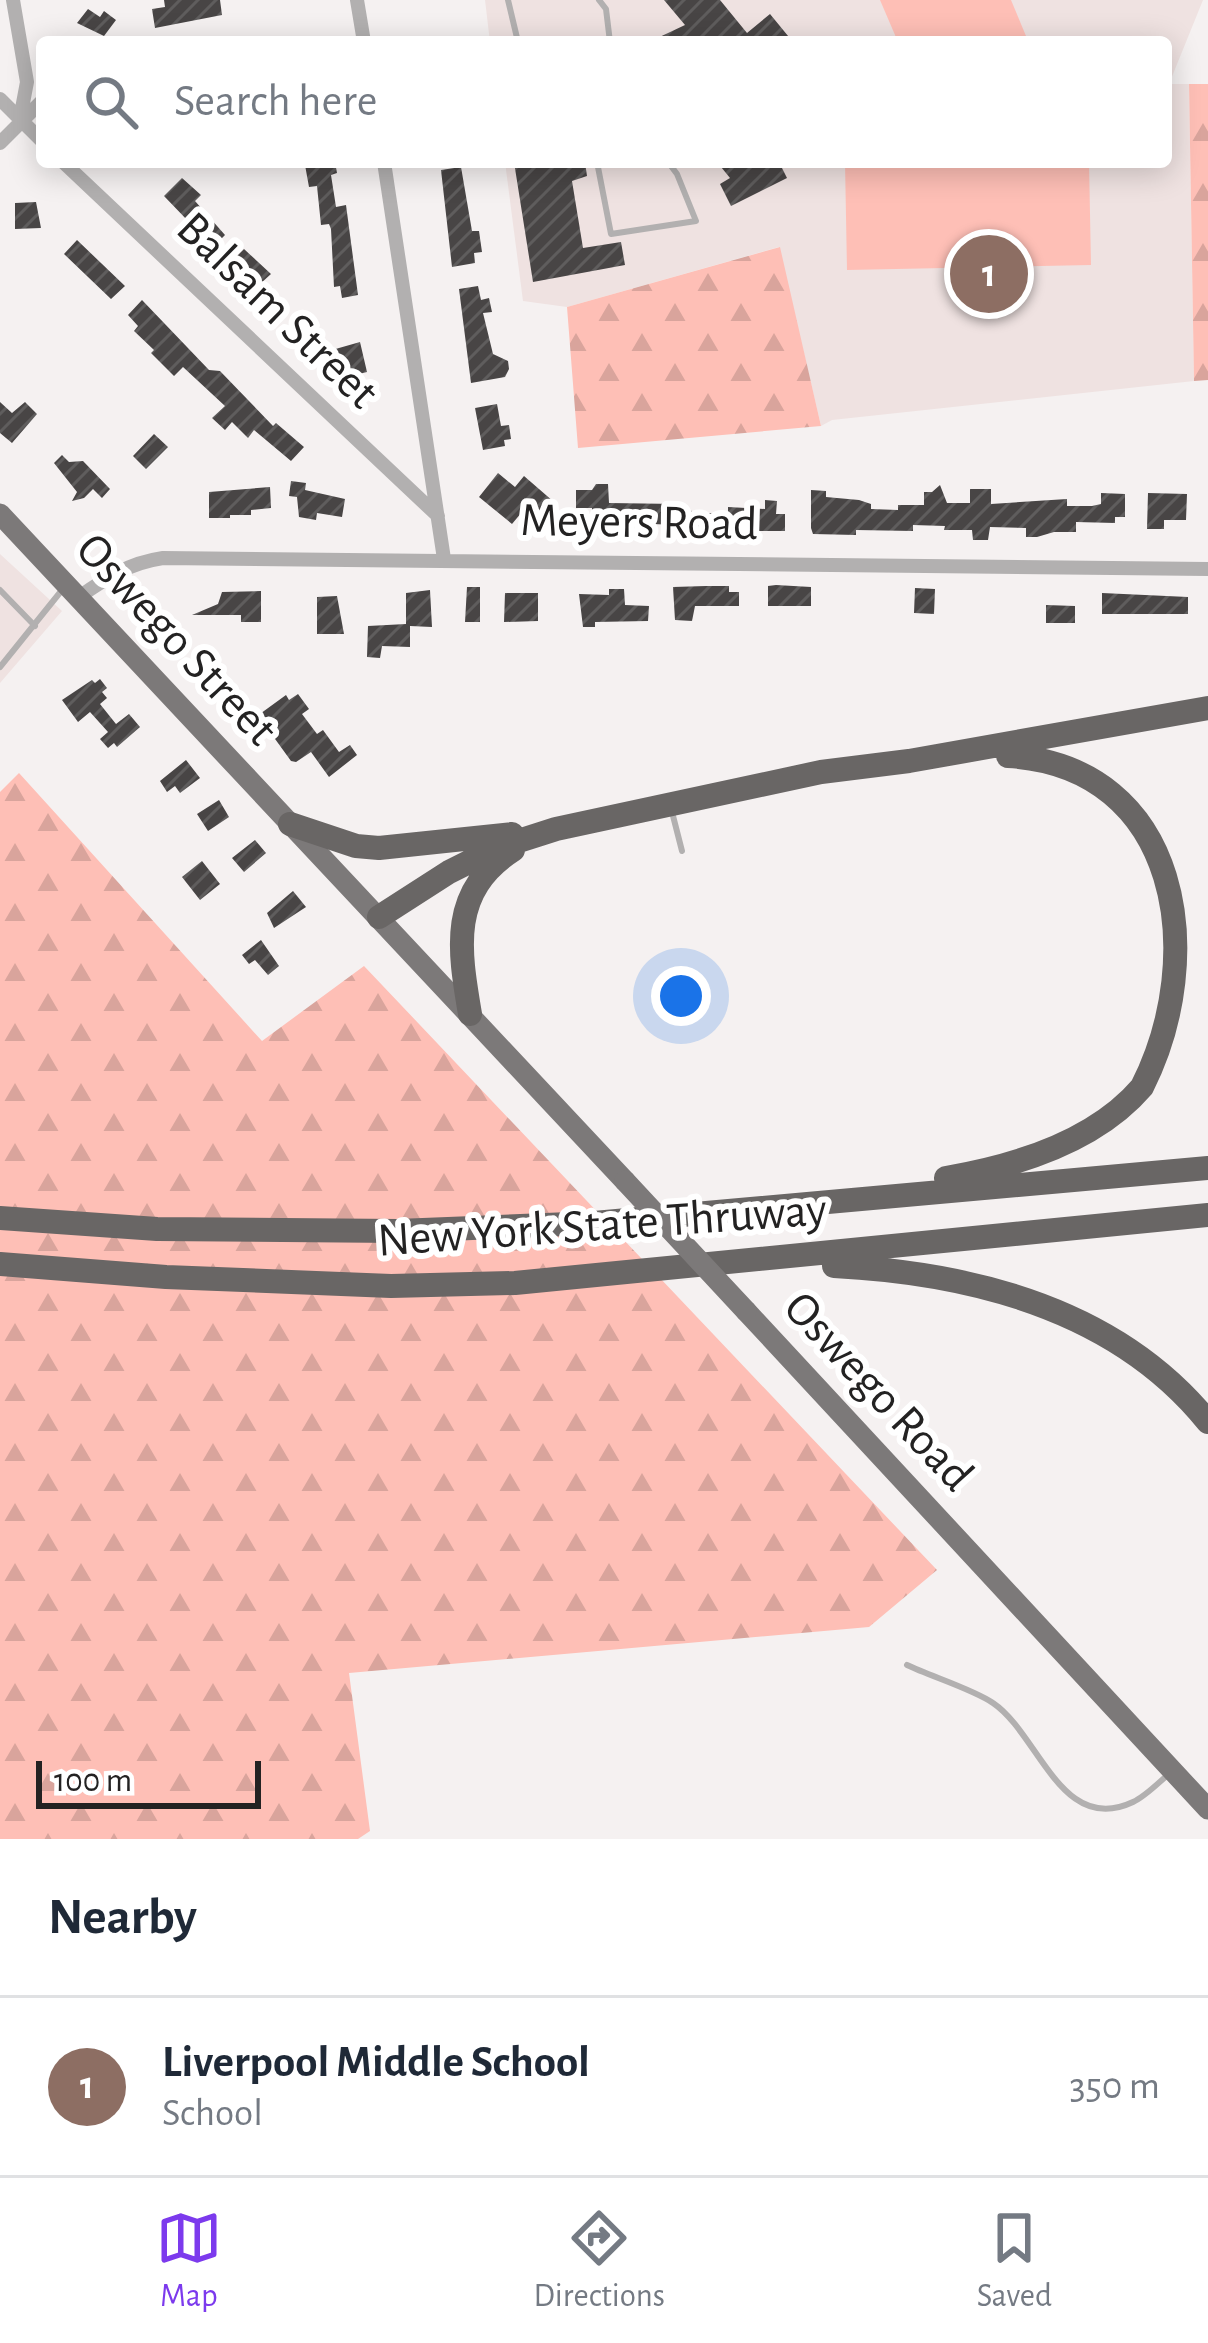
<!DOCTYPE html>
<html lang="en">
<head>
<meta charset="utf-8">
<style>
	:root { --surface:#fff; --page:#f2f2f3; --text:#1f2937; --muted:#747a83; --line:#e0e1e3; --accent:#7c3aed }
	body { margin:0; font-family:"Alegreya Sans",sans-serif; background:var(--page); color:var(--text) }
	.scale { position:absolute; left:36px; bottom:30px; width:225px; box-sizing:border-box; padding-left:12px; border:6px solid #232222; border-top:0; font-size:33px; line-height:42px; white-space:nowrap; color:#232222; -webkit-text-stroke:9px #fff; paint-order:stroke }
	.you { position:absolute; left:681px; top:996px; width:42px; height:42px; margin:-30px; border:9px solid #fff; border-radius:50%; background:#1a73e8; box-shadow:0 0 0 18px #1a73e833 }
	.badge { display:grid; place-items:center; width:78px; height:78px; border-radius:50%; background:var(--accent); color:#fff; font-size:39px; font-weight:700 }
	.pin { position:absolute; translate:-50% -50%; border:6px solid #fff; box-shadow:0 3px 12px #0006 }
	.list { margin:0; padding:0; list-style:none }
	h2 { display:flex; justify-content:space-between; align-items:center; height:156px; margin:0; padding:0 48px; font-size:51px }
	h2 small { font-size:39px; font-weight:400; color:var(--muted) }
	.list li { display:grid; grid-template-columns:78px 1fr auto; gap:36px; align-items:center; box-sizing:border-box; height:180px; padding:0 48px; border-top:3px solid var(--line) }
	.list b { display:block; font-size:45px; white-space:nowrap }
	.list p { margin:0; font-size:39px; white-space:nowrap; color:var(--muted) }
	.list em { font-size:39px; font-style:normal; color:var(--muted) }
	.icon { flex:none; width:66px; height:66px; fill:none; stroke:currentColor; stroke-width:2; stroke-linecap:round; stroke-linejoin:round }
	.map { position:relative; flex:none; width:1208px; height:1839px; overflow:hidden }
	.search { position:absolute; background:var(--surface); box-shadow:0 6px 30px #0003; left:36px; right:36px; top:36px; height:132px; display:flex; align-items:center; gap:30px; box-sizing:border-box; padding:0 42px; border-radius:12px; color:var(--muted); font-size:45px }
	.sheet { height:336px; background:var(--surface) }
	nav { display:flex; justify-content:space-around; align-items:center; box-sizing:border-box; height:168px; border-top:3px solid var(--line); background:var(--surface); font-size:33px; color:var(--muted) }
	nav a { display:grid; justify-items:center; gap:6px }
	nav .on { color:var(--accent) }
	.map>svg:first-child { display:block }
	.built { fill:#efe2e1 }
	.green { fill:#febfb6 }
	.forest { fill:url(#forest-firs) }
	.building { fill:url(#building-hatch) }
	.lines { fill:none; stroke-linecap:round; stroke-linejoin:round }
	.service { stroke:#b2b0b0; stroke-width:6 }
	.minor { stroke:#b2b0b0; stroke-width:14 }
	.primary { stroke:#7c7979; stroke-width:21 }
	.motorway { stroke:#696665; stroke-width:24 }
	.primary-bridge { stroke:#7c7979; stroke-width:21 }
	.labels { text-anchor:middle; dominant-baseline:central; stroke-width:12; stroke-linejoin:round; paint-order:stroke }
	.street-label { font-size:48px; fill:#232222; stroke:#fff }
</style>
</head>
<body>
<div class="map">
<svg width="1208" height="1839" viewBox="0 0 1208 1839">
	<defs>
		<pattern id="forest-firs" width="22" height="20" patternUnits="userSpaceOnUse" patternTransform="scale(3)"><rect width="22" height="20" fill="#febfb6"/><path d="M5 1l3.5 6h-7zM16 11l3.5 6h-7z" fill="#d9a49c"/></pattern>
		<pattern id="building-hatch" width="6" height="6" patternUnits="userSpaceOnUse" patternTransform="scale(3)"><rect width="6" height="6" fill="#484545"/><path d="M-1 1l2-2M0 6l6-6M5 7l2-2" fill="none" stroke="#5f5d5d"/></pattern>
	</defs>
	<rect width="100%" height="100%" fill="#f5f1f1"/>
	<path class="built" d="M485,0H1203L1169,84H1189L1194,381L832,420L821,426L779,247L567,307L523,301L505,162H1166V42H490Z
		M0,554L62,611L0,683Z"/>
	<path class="green" d="M880,0H1011L1026,36L1011,42H898Z
		M845,162H1089L1091,265L847,270Z"/>
	<path class="forest" d="M1189,84H1208V380L1194,381Z
		M780,247L821,426L578,448L567,307Z
		M19,773L262,1041L364,966L937,1570L869,1627L349,1673L370,1831L358,1839H0V792Z"/>
	<path class="building" d="M164,0H220L222,15L155,28L152,9L165,7Z
		M664,0H720L747,33L770,14L793,42H649L685,25Z
		M88,9L100,17L104,11L116,20L104,36L77,23Z
		M316,162H335L337,173L331,175L336,207L346,205L358,295L342,298L340,286L334,287L331,229L329,224L321,225L317,186L309,187L305,165Z
		M514,162H585L587,176L572,181L583,248L621,242L625,265L533,282Z
		M717,162H779L787,178L731,206L720,184L730,178Z
		M461,167L472,231H479L482,252L474,253L475,263L452,267L441,170Z
		M182,178L201,195L195,201L225,235L213,247L164,196Z
		M36,202L41,228L15,229V203Z
		M77,240L125,286L111,299L64,254Z
		M244,249L271,274L260,284L251,275L247,279L231,262Z
		M478,286L481,300L489,298L492,312L483,313L493,354L508,361L509,369L505,377L471,383L459,289Z
		M142,300L209,370L220,371L273,426L276,423L304,447L291,461L254,430L248,438L232,422L225,430L212,418L225,406L183,367L174,376L151,353L154,350L134,331L138,326L128,315Z
		M360,342L367,372L347,377L341,362L336,364L332,350Z
		M0,402L12,413L25,402L37,414L12,443L0,433Z
		M497,404L501,426L509,425L511,439L504,440L505,446L483,450L475,408Z
		M154,434L168,447L146,469L133,456Z
		M62,455L69,462L83,461L110,489L102,498L93,489L84,498L72,501L77,492L54,463Z
		M498,473L515,487L524,476L554,502L539,518L527,506L512,524L479,497Z
		M291,481L306,483L305,490L345,499L342,517L317,513L316,520L299,517L297,497L289,496Z
		M596,484H608L609,503L677,504V508L702,513H728V507L765,509V500L777,501L776,514H785V531H724L715,530V527L592,521V508H576V490H592Z
		M940,485L947,503H970V489H991V504L1067,499V506H1092L1101,504V493L1125,494V517H1115V523L1076,522V532H1054L1037,537H1026V528L990,527L988,540H973L972,530H944L945,526L913,525V531L856,530V535L813,534L811,528V490L826,491V497L859,500L871,504V509L898,510V505H924V492H932Z
		M270,487L271,508L251,510V515H230V518H209V492Z
		M1148,493L1187,494L1186,520H1164V529H1147Z
		M776,585L811,587V606H768V586Z
		M706,586H729V592H739V606H695L692,621L675,620L673,587Z
		M467,587H480V622H465Z
		M915,588L935,589L934,614L914,613Z
		M609,589H624L625,605L649,606L648,621L595,622V627H583L579,594L609,595Z
		M430,590L432,627L410,626V647L382,646L380,658L367,657L368,626L406,624V593Z
		M261,591V622H241V615H192L218,604L222,592Z
		M505,593H538V621L504,622Z
		M1102,593L1188,597V614H1102Z
		M337,596L344,634H317V597Z
		M1046,605L1075,606V623H1046Z
		M100,679L107,688L102,692L107,698L100,704L116,724L129,714L140,727L117,747L114,743L108,748L100,739L108,732L90,712L78,722L62,700L92,680L95,683Z
		M298,694L309,709L302,714L317,734L323,730L339,752L350,745L357,755L329,777L311,752L296,762L291,761L270,732L265,735L253,719L286,695L289,700Z
		M186,760L200,778L180,793L175,786L167,792L160,781Z
		M219,800L229,817L208,831L197,814Z
		M255,840L266,853L244,872L232,858Z
		M202,861L220,884L200,900L182,877Z
		M293,891L306,907L274,928L267,913Z
		M261,940L279,966L268,975L255,960L249,964L242,955Z"/>
	<g class="lines">
		<path class="service" d="M508,0L518,42
			M599,0L606,9L610,42
			M597,162L611,234L696,221L677,174L668,162
			M0,590L35,626
			M0,667L62,590
			M671,808L682,851
			M907,1665C930,1676 975,1690 993,1703C1039,1734 1061,1836 1133,1802C1146,1796 1159,1782 1170,1773"/>
		<path class="minor" d="M13,0L27,82L20,119
			M357,0L364,42
			M0,99L42,141
			M0,143L42,101
			M63,162L438,516
			M384,162L444,559
			M79,597C106,578 129,563 163,558L1208,569"/>
		<path class="primary" d="M0,514L625,1181
			M746,1311L1208,1809"/>
		<path class="motorway" d="M290,824L356,846L379,848L512,834
			M379,917L449,872L497,848L556,829L821,772L909,761L1208,708
			M470,1014C459,949 449,891 513,850
			M946,1178C1016,1166 1095,1142 1142,1087C1208,957 1182,766 1008,756
			M0,1218L157,1229L398,1231L594,1223L1208,1168
			M0,1264L166,1277L391,1286L515,1283L1208,1215
			M834,1266C972,1273 1117,1309 1208,1422"/>
		<path class="primary-bridge" d="M625,1181L746,1311"/>
	</g>
	<g class="labels">
		<g class="street-label">
			<text transform="translate(277 311) rotate(44)">Balsam Street</text>
			<text transform="translate(639 523) rotate(1)">Meyers Road</text>
			<text transform="translate(176 640) rotate(47)">Oswego Street</text>
			<text transform="translate(602 1226) rotate(-4)">New York State Thruway</text>
			<text transform="translate(878 1392) rotate(47)">Oswego Road</text>
		</g>
	</g>
</svg>
<div class="scale">100 m</div>
<div class="you"></div>
<div class="pin badge" style="left:989px;top:274px;background:#8d6e63">1</div>
<div class="search"><svg class="icon" aria-label="search" viewBox="0 0 24 24"><circle cx="10" cy="10" r="6"/><path d="M15 15l6 6"/></svg>Search here</div>
</div>
<section class="sheet">
<h2>Nearby<small></small></h2>
<ul class="list">
<li><span class="badge" style="background:#8d6e63">1</span><div><b>Liverpool Middle School</b><p>School</p></div><em>350 m</em></li>
</ul>
</section>
<nav>
<a class="on"><svg class="icon" aria-label="map" viewBox="0 0 24 24"><path d="M3 6l6-2 6 2 6-2v14l-6 2-6-2-6 2zM9 4v14M15 6v14"/></svg>Map</a>
<a><svg class="icon" aria-label="directions" viewBox="0 0 24 24"><path d="M12 3l9 9-9 9-9-9zM9 14v-3h6M13 9l2 2-2 2"/></svg>Directions</a>
<a><svg class="icon" aria-label="saved" viewBox="0 0 24 24"><path d="M7 4h10v16l-5-4-5 4z"/></svg>Saved</a>
</nav>
</body>
</html>
